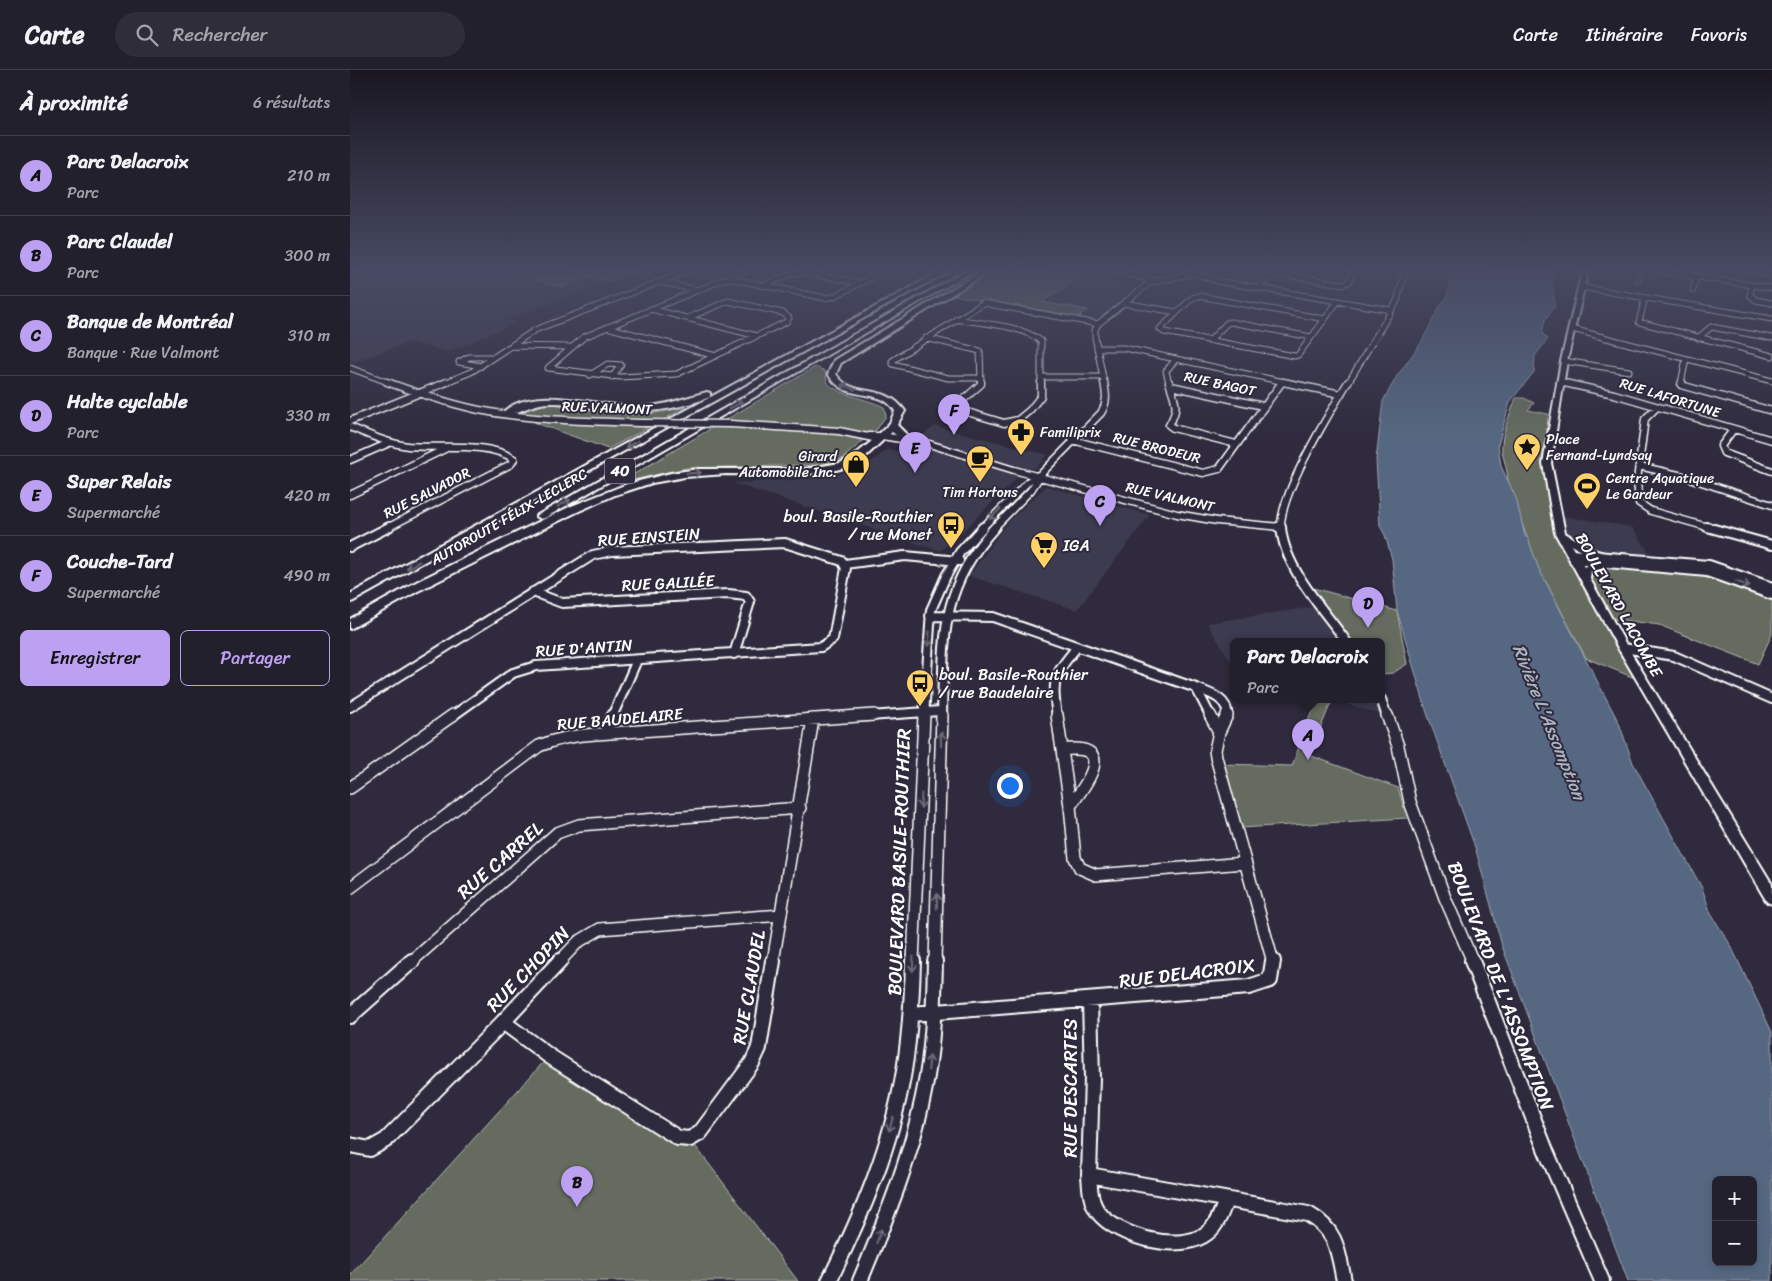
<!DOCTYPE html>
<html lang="fr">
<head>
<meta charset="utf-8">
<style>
	:root { --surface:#23202e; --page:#2f2d3a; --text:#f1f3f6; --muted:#a3a3aa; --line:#403e4a; --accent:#bca0f2 }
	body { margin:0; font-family:Sriracha,sans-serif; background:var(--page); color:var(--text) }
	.controls { position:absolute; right:15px; bottom:15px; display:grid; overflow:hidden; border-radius:8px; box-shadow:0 2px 8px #0003 }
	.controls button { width:45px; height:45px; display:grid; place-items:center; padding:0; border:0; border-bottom:1px solid var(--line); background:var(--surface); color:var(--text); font:25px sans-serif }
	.you { position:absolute; left:659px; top:715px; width:18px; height:18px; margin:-12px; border:4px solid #fff; border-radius:50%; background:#1a73e8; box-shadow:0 0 0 8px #1a73e833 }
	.badge { display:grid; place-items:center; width:32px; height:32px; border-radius:50%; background:var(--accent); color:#111; font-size:16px; font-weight:700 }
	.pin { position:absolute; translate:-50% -41px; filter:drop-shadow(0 1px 2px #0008) }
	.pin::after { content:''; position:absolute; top:26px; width:18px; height:15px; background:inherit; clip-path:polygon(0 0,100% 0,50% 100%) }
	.popup { position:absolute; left:880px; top:568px; width:155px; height:65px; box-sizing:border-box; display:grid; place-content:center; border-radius:8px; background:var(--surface); filter:drop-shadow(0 1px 4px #0005); font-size:16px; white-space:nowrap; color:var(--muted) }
	.popup b { font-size:19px; color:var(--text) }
	.popup::after { content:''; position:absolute; left:50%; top:100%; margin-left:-10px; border:10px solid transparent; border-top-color:var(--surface) }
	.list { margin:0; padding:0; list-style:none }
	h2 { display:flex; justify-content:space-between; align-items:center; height:65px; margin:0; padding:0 20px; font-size:21px }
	h2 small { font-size:16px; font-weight:400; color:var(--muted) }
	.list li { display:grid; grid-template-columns:32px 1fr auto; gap:15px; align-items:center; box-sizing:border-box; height:80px; padding:0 20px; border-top:1px solid var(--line) }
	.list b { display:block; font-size:19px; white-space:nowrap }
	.list p { margin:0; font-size:16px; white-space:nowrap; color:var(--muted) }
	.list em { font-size:16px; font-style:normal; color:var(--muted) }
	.actions { display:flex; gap:10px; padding:15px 20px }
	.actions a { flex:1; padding:11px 0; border:1px solid var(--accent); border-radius:8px; text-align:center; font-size:18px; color:var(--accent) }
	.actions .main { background:var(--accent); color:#111 }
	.icon { flex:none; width:28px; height:28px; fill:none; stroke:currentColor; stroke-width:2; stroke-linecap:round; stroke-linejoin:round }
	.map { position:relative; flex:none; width:1422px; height:1211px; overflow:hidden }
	header { display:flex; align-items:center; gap:30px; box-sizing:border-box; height:70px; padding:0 25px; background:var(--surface); border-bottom:1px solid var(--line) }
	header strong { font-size:24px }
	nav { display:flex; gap:28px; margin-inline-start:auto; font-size:18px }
	.search { width:350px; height:45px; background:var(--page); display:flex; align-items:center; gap:12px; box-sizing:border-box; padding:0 18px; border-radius:28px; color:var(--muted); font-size:19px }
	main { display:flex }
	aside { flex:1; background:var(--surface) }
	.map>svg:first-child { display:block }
	.built { fill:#3e3a50 }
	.green { fill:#656c5f; stroke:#b2b6af }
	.water { fill:#566781; stroke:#9aa4b3; fill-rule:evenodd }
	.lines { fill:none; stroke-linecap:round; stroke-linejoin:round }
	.minor-far4-casing { stroke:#fff; stroke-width:7 }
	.minor-far3-casing { stroke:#fff; stroke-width:9 }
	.minor-far2-casing { stroke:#fff; stroke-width:12 }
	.minor-far1-casing { stroke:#fff; stroke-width:14 }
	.minor-casing { stroke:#fff; stroke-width:18 }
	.major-casing { stroke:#fff; stroke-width:4 }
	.highway-casing { stroke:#fff; stroke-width:4 }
	.minor-far4 { stroke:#2f2a3d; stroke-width:5 }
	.minor-far3 { stroke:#2f2a3d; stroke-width:6 }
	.minor-far2 { stroke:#2f2a3d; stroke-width:8 }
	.minor-far1 { stroke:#2f2a3d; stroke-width:11 }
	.minor { stroke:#2f2a3d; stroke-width:14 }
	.major { fill:#2f2a3d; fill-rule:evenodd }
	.highway { fill:#2f2a3d; fill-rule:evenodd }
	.minor-bridge-casing { stroke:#fff; stroke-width:9; stroke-linecap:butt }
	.minor-bridge { stroke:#2f2a3d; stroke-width:6 }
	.oneway { stroke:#6d6a77 }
	.labels { text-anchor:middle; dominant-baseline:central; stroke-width:4; stroke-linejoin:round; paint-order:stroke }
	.far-street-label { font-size:14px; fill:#fff; stroke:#2f2a3d }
	.far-poi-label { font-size:14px; fill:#fff; stroke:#2f2a3d; text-anchor:start }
	.shield { fill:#2f2a3d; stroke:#c1bfc5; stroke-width:1 }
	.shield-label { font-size:15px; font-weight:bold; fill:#fff }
	.poi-label { font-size:16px; fill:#fff; stroke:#2f2a3d; text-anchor:start }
	.street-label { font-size:16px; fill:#fff; stroke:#2f2a3d }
	.water-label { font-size:18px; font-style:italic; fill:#aab3c0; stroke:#2f2a3d }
	.near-street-label { font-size:19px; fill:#fff; stroke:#2f2a3d }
</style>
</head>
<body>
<header>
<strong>Carte</strong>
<div class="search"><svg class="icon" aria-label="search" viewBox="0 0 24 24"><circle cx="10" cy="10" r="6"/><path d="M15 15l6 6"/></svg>Rechercher</div>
<nav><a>Carte</a><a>Itinéraire</a><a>Favoris</a></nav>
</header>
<main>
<aside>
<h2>À proximité<small>6 résultats</small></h2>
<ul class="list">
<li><span class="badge">A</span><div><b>Parc Delacroix</b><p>Parc</p></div><em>210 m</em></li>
<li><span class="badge">B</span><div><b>Parc Claudel</b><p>Parc</p></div><em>300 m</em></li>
<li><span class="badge">C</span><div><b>Banque de Montréal</b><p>Banque · Rue Valmont</p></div><em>310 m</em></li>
<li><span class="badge">D</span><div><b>Halte cyclable</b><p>Parc</p></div><em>330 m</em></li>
<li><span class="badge">E</span><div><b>Super Relais</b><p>Supermarché</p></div><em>420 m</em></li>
<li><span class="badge">F</span><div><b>Couche-Tard</b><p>Supermarché</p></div><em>490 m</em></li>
</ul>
<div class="actions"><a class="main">Enregistrer</a><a>Partager</a></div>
</aside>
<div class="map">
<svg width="1422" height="1211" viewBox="0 0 1422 1211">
	<rect width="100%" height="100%" fill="#2f2a3d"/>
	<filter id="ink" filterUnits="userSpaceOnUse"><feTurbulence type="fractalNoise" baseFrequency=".02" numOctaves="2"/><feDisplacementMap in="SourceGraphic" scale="10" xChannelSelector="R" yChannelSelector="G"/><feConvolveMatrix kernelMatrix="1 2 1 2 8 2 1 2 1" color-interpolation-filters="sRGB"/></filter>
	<g filter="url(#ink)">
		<path class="built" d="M20,201H218L260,211L157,249L167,252L98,282L60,272L0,293V207Z
			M733,204L775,212L790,218L748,254L725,250L737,241L691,232Z
			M585,356L698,385L686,398L680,399L666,409L613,461L590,481L383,413L443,410L483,406L518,394L537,380L551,381Z
			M696,416L800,445L727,540L619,506L658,452Z
			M1206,445L1282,457L1304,489L1255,484L1228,474L1217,465Z
			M969,536L996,571H884V597L857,553Z
			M981,629H1028L1035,646Z"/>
		<path class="green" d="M218,201H286L260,211Z
			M644,201H718L733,204L692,232L738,240L725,250L604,225Z
			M206,204L231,210L211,217L186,210Z
			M465,297L475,301C476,305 476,309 478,313C488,325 519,329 534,337L536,346L527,359L492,389L470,395L336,398L269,413Z
			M1166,328H1174L1184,333L1178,340L1198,344L1197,360L1201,361L1197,393L1206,445L1240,516L1243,502L1263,496L1362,506L1422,529V564L1408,594L1309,555L1257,548L1299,614L1236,588L1188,497L1158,416C1159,404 1154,391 1152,381C1150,366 1161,342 1166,328Z
			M189,334C216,333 241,342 267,344C290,347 314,342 337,337L258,379L186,353L170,340Z
			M956,516L1047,541L1057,594L1043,603L1032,604V571H996Z
			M966,629L981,633L959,685L1048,718L1057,748L891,758L873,694L942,696Z
			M199,986L340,1069L448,1211H0V1205Z"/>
		<path class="water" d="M1100,201H1205L1202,210L1205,236L1195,250L1192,263L1198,269L1185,286L1184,302L1160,332L1148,375L1151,396L1166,428L1175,466L1178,468L1188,497L1269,653L1283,693L1352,818L1361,844L1380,874L1422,962V1211H1278L1152,876L1125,777L1077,643L1047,541L1042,489L1035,465L1030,456L1026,390L1033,331L1047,306L1071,273L1091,234L1096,229L1100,215L1098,207ZM1366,1110H1403V1192H1366Z"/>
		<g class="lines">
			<g class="minor-far4-casing">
				<path id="minor-far4" d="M767,201L805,211
					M1309,201L1422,218
					M1401,201L1422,204
					M845,203L867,211L1041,240
					M929,204L993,214L999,212L1003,201
					M0,207L19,201
					M378,208L475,228L485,226L534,201
					M1288,210L1291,201
					M311,212L347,220
					M414,215L441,204L452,202L510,213
					M1402,215L1400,225L1406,230L1422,233
					M1231,217L1422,249
					M908,218L916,209L933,203
					M1343,220L1346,207
					M849,226L975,249L948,285L945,286L814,262L810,259L842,228Z
					M1295,228L1289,252L1422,286
					M774,233L826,242
					M301,239L407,266
					M338,248L378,231L433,243L439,248L436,252L327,304L270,307L198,298L234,267L394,201
					M606,249C633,254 669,254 691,271V313
					M975,249L988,231
					M257,257L366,286
					M1222,259L1422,311
					M576,268L630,281L631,313
					M1348,268L1361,257L1422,268
					M859,271L877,253L881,252L961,267
					M161,276L220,277
					M747,278H774L939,313
					M1214,291L1279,301
					M131,296L109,292L119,287H144
					M0,298L40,313
					M240,305L258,294L271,295L262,307
					M692,307H753
					M631,308H598L543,294L542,291L633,233L748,254
					M1210,312L1215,313
					M94,313L121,302L185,260L338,201
					M754,313L745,267V260L748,254L799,213L852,201
					M819,313L816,301L826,289
					M998,313L1047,231L1055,201
					M1331,313L1336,289"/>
			</g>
			<g class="minor-far3-casing">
				<path id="minor-far3" d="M37,312C67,323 97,333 129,340C183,351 239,351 294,353
					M631,312V314L604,338L654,353L668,350L680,340L691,326V312
					M819,312C825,331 830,337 819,355L823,358L886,374
					M933,312L991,324
					M1210,312L1264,324L1422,370
					M1332,312L1331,315L1422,341
					M821,316L913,336
					M1307,337L1295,349L1287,410L1289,433L1301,441L1361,458
					M0,351L97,312
					M381,354L489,361L523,368
					M0,357C19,365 37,373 58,376C90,379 137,371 164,389L161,394L37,458
					M1383,360L1371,376L1374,383L1422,401
					M519,366H532L576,373L664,400L827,444L867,451L931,457
					M722,370L853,403L869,399L932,312
					M0,390L39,373
					M1289,396L1333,406L1422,435
					M0,425L99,377
					M632,458L680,410L692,403L751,343C758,332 756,324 754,312
					M644,458L681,420L692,403
					M931,458C929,425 980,342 998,312"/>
			</g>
			<g class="minor-far2-casing">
				<path id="minor-far2" d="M928,457H931
					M931,457C934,498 973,539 996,571
					M1357,457L1422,475
					M0,477L39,457
					M1221,484L1359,495L1422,517
					M1224,490L1357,502L1422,525
					M495,494L555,486L609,491
					M183,522L212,533L378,524L396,526L400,532L384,584
					M580,546L643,547L846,618L861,647
					M1273,578L1324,586L1422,629
					M846,618C859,623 880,629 877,647
					M1031,629L1037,647
					M0,637L243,485L262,481L435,473L492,491L496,498L483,569L471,577L186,596L163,603L101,647
					M262,647L287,590
					M505,647L590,641
					M574,647L581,540L596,506L610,482L633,457
					M592,647C594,568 589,519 645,457
					M707,647C702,610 703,606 727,577"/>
			</g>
			<g class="minor-far1-casing">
				<path id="minor-far1" d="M707,645L720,736L725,788L730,798L746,805L894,793
					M860,645L869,662L865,680L866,687L923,892
					M1037,645L1048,676L1060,732L1095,828L1123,892
					M869,662L877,645
					M255,663L263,645
					M712,680C767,672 738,713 720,736
					M0,718L103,645
					M0,818L189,676C208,668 226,665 246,664L524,645
					M61,892L207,763L229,755L450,738
					M209,892L228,872L250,859L431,845
					M423,892L463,649
					M563,892L574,645
					M585,892L592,645"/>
			</g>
			<g class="minor-casing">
				<path id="minor" d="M1122,891L1196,1081L1252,1211
					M740,931L742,1008L739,1105L958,1144C987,1160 988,1181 994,1211
					M561,944L899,917L920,910L923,891
					M0,946L62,891
					M153,952L199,986L328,1068L340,1069L350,1063L402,993L409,978L423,891
					M0,1075L20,1079L36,1070L153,952L210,891
					M739,1105C740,1117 740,1132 748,1142C767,1167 831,1184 857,1163C867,1156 872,1141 876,1130
					M479,1211C512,1145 542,1074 554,1001C560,964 562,928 563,891
					M510,1211C535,1151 560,1091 573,1027C583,982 584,937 585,891"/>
			</g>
			<g class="major-casing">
				<path id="major" d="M1232,201H1238L1217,291L1201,393L1215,463L1240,479L1261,485L1263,487L1258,490L1234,483L1221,475L1234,497C1242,493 1256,488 1264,494L1262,496L1241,501L1240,509L1278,578L1422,814V834L1417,832L1268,578L1205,463L1193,393L1211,291Z"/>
			</g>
			<g class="highway-casing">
				<path id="highway" d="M591,201H599L0,533V524Z
					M615,201H623L195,448L191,449L186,446Z
					M632,201H640L491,293L486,304C503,330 534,311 555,341L547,355L559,367V371H553L542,362L513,389L498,397L486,400L454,405L376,404L335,407L302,413L265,425L227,442L68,521L0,559V549L68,511L219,437L277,414L321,403L348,399H454L490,393L506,384L523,370L540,353L545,341C529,315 497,335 478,304L484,290Z
					M357,322L360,323V327C326,340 291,345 254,340C237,338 219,332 201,333C184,333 172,341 157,346L152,343C184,312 251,338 290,337C314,336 334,328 357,322Z"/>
			</g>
			<use href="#minor-far4" class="minor-far4"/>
			<use href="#minor-far3" class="minor-far3"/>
			<use href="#minor-far2" class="minor-far2"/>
			<use href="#minor-far1" class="minor-far1"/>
			<use href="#minor" class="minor"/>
			<use href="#major" class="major"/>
			<use href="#highway" class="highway"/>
			<g class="minor-bridge-casing">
				<path id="minor-bridge" d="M294,353L381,354"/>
			</g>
			<use href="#minor-bridge" class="minor-bridge"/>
		</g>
		<defs><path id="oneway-shaft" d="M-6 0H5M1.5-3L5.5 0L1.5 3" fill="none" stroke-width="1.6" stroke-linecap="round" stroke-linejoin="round" transform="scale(1.25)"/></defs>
		<g class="oneway">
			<use href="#oneway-shaft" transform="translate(498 317) rotate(-158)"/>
			<use href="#oneway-shaft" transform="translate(386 335) rotate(-30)"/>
			<use href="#oneway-shaft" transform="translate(282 374) rotate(151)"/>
			<use href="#oneway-shaft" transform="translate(344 403) rotate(-4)"/>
			<use href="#oneway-shaft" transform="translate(214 433) rotate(-30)"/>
			<use href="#oneway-shaft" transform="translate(645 444) rotate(136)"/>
			<use href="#oneway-shaft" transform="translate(63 495) rotate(151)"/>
			<use href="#oneway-shaft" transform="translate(1393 514) rotate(21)"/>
			<use href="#oneway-shaft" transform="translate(579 569) rotate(94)"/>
			<use href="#oneway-shaft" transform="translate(591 669) rotate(-90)"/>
			<use href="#oneway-shaft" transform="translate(571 731) rotate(93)"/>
			<use href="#oneway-shaft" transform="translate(587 831) rotate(-89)"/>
			<use href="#oneway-shaft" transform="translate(563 894) rotate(93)"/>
			<use href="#oneway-shaft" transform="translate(579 993) rotate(-84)"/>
			<use href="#oneway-shaft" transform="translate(541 1054) rotate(105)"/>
			<use href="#oneway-shaft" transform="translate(529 1166) rotate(-70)"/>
		</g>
	</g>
	<linearGradient id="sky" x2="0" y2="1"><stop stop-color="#1a1722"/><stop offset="0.54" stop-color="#474a62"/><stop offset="1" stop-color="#474a62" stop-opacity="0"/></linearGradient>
	<rect width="1422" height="371" fill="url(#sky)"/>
	<defs>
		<g id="pharmacy-pin" transform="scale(1.4375)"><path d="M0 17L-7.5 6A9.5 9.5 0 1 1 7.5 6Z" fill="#ffd166" stroke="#2f2a3d"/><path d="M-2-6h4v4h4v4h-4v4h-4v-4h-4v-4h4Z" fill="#111"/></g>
		<g id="sight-pin" transform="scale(1.4375)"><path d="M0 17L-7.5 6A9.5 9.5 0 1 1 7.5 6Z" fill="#ffd166" stroke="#2f2a3d"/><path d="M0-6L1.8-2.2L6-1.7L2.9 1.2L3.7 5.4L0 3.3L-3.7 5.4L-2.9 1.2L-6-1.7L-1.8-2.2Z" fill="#111"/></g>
		<g id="cafe-pin" transform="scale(1.4375)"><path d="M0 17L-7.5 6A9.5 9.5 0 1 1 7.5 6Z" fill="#ffd166" stroke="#2f2a3d"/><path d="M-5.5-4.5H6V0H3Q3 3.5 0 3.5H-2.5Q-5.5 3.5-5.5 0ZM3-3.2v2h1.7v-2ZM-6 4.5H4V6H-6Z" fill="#111"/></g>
		<g id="shop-pin" transform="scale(1.4375)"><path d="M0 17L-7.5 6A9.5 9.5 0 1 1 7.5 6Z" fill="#ffd166" stroke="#2f2a3d"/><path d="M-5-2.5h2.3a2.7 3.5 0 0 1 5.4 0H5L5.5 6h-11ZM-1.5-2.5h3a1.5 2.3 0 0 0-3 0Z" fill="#111"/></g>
		<g id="stadium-pin" transform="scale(1.4375)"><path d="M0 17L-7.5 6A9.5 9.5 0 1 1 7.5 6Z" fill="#ffd166" stroke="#2f2a3d"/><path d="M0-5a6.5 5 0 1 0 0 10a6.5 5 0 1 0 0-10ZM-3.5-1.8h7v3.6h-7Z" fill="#111"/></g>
		<g id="bus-pin" transform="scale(1.4375)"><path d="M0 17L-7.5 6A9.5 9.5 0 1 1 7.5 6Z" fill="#ffd166" stroke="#2f2a3d"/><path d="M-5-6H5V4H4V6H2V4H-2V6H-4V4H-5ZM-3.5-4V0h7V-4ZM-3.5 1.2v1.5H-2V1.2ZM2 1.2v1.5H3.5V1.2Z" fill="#111"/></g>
		<g id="supermarket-pin" transform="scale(1.4375)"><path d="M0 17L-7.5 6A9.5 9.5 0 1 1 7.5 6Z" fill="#ffd166" stroke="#2f2a3d"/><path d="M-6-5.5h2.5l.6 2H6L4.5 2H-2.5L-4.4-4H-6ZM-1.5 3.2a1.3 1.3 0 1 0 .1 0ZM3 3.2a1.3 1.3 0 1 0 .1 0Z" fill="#111"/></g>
	</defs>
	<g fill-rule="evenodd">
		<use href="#pharmacy-pin" x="671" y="362"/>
		<use href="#sight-pin" x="1177" y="377"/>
		<use href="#cafe-pin" x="630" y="389"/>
		<use href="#shop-pin" x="506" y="394"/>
		<use href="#stadium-pin" x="1237" y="416"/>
		<use href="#bus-pin" x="601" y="455"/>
		<use href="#supermarket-pin" x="694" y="475"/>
		<use href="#bus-pin" x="570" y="613"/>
	</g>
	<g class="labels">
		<g class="far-street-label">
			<text transform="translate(870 314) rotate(12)">RUE BAGOT</text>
			<text transform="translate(1320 328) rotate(17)">RUE LAFORTUNE</text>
			<text transform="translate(257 338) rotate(2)">RUE VALMONT</text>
			<text transform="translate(807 378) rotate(14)">RUE BRODEUR</text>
			<text transform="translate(77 423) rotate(-27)">RUE SALVADOR</text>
			<text transform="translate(820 427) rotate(13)">RUE VALMONT</text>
			<text transform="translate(159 447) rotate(-30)">AUTOROUTE FÉLIX-LECLERC</text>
		</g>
		<g class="far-poi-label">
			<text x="690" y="362">Familiprix</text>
			<text x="1196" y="369">Place<tspan x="1196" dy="16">Fernand-Lyndsay</tspan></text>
			<text x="487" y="386" text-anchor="end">Girard<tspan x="487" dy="16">Automobile Inc.</tspan></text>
			<text x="1256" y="408">Centre Aquatique<tspan x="1256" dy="16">Le Gardeur</tspan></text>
			<text x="630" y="422" text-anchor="middle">Tim Hortons</text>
		</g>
		<rect class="shield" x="255" y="388.5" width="30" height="25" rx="4"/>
		<g class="shield-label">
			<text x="270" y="401">40</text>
		</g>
		<g class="poi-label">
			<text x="582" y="446" text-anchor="end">boul. Basile-Routhier<tspan x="582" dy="18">/ rue Monet</tspan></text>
			<text x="713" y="475">IGA</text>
			<text x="589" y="604">boul. Basile-Routhier<tspan x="589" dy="18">/ rue Baudelaire</tspan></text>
		</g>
		<g class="street-label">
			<text transform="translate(299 467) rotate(-4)">RUE EINSTEIN</text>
			<text transform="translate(318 513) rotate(-3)">RUE GALILÉE</text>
			<text transform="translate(1269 535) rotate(61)">BOULEVARD LACOMBE</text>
			<text transform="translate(234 578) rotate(-4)">RUE D'ANTIN</text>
			<text transform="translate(270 649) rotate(-5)">RUE BAUDELAIRE</text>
		</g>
		<g class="water-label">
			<text transform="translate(1199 652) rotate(68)">Rivière L'Assomption</text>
		</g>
		<g class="near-street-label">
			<text transform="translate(150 790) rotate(-41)">RUE CARREL</text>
			<text transform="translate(549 792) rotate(-88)">BOULEVARD BASILE-ROUTHIER</text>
			<text transform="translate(178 899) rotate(-46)">RUE CHOPIN</text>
			<text transform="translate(837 903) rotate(-7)">RUE DELACROIX</text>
			<text transform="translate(1151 916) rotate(69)">BOULEVARD DE L'ASSOMPTION</text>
			<text transform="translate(399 917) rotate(-80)">RUE CLAUDEL</text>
			<text transform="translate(720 1018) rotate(-90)">RUE DESCARTES</text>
		</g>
	</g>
</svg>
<div class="controls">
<button>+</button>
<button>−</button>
</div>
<div class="you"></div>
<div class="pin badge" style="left:958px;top:690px">A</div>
<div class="popup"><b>Parc Delacroix</b>Parc</div>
<div class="pin badge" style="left:227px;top:1137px">B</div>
<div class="pin badge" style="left:750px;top:456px">C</div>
<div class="pin badge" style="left:1018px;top:558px">D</div>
<div class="pin badge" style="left:565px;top:403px">E</div>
<div class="pin badge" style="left:604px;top:365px">F</div>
</div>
</main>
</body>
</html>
